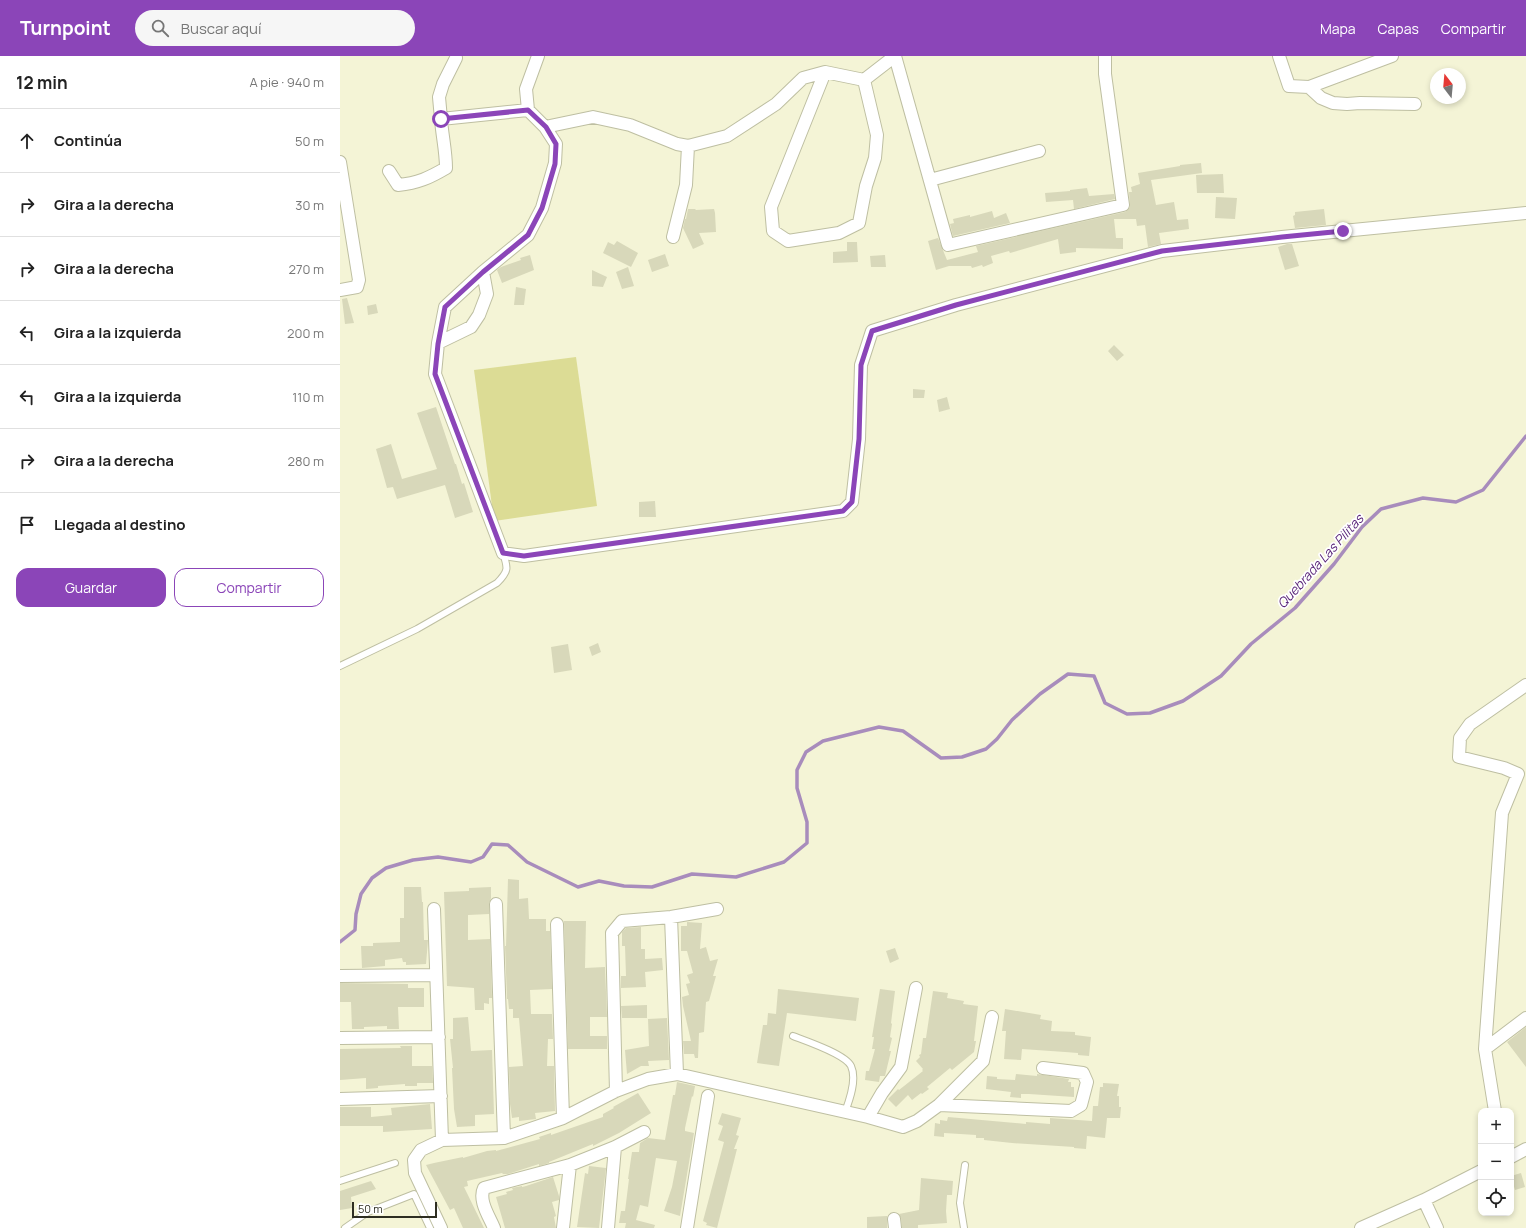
<!DOCTYPE html>
<html lang="es">
<head>
<meta charset="utf-8">
<style>
	:root { --surface:#fff; --page:#f6f6f6; --text:#222; --muted:#767676; --line:#e0e0e0; --accent:#8b45b8 }
	body { margin:0; font-family:Manrope,sans-serif; background:var(--page); color:var(--text) }
	.controls { position:absolute; right:12px; bottom:12px; display:grid; overflow:hidden; border-radius:8px; box-shadow:0 2px 6px #0003 }
	.controls button { width:36px; height:36px; display:grid; place-items:center; padding:0; border:0; border-bottom:1px solid var(--line); background:var(--surface); color:var(--text); font:20px sans-serif }
	.compass { position:absolute; left:1090px; top:12px; width:36px; height:36px; border-radius:50%; background:var(--surface); box-shadow:0 2px 6px #0003; rotate:344deg }
	.scale { position:absolute; left:12px; bottom:10px; width:85px; box-sizing:border-box; padding-left:4px; border:2px solid #2e2e22; border-top:0; font-size:11px; line-height:14px; white-space:nowrap; color:#2e2e22; -webkit-text-stroke:3px #fff; paint-order:stroke }
	.stop { position:absolute; width:12px; height:12px; margin:-9px; border:3px solid #8b45b8; border-radius:50%; background:#fff }
	.stop.end { background:#8b45b8; border-color:#fff; box-shadow:0 1px 4px #0008 }
	.list { margin:0; padding:0; list-style:none }
	h2 { display:flex; justify-content:space-between; align-items:center; height:52px; margin:0; padding:0 16px; font-size:17px }
	h2 small { font-size:13px; font-weight:400; color:var(--muted) }
	.list li { display:grid; grid-template-columns:26px 1fr auto; gap:12px; align-items:center; box-sizing:border-box; height:64px; padding:0 16px; border-top:1px solid var(--line) }
	.list b { display:block; font-size:15px; white-space:nowrap }
	.list em { font-size:13px; font-style:normal; color:var(--muted) }
	.actions { display:flex; gap:8px; padding:12px 16px }
	.actions a { flex:1; padding:9px 0; border:1px solid var(--accent); border-radius:12px; text-align:center; font-size:14px; color:var(--accent) }
	.actions .main { background:var(--accent); color:#fff }
	.icon { flex:none; width:22px; height:22px; fill:none; stroke:currentColor; stroke-width:2; stroke-linecap:round; stroke-linejoin:round }
	.map { position:relative; flex:none; width:1186px; height:1172px; overflow:hidden }
	header { display:flex; align-items:center; gap:24px; box-sizing:border-box; height:56px; padding:0 20px; background:var(--accent); color:#fff }
	header strong { font-size:19px }
	nav { display:flex; gap:22px; margin-inline-start:auto; font-size:14px }
	.search { width:280px; height:36px; background:var(--page); display:flex; align-items:center; gap:10px; box-sizing:border-box; padding:0 14px; border-radius:22px; color:var(--muted); font-size:15px }
	main { display:flex }
	aside { flex:1; background:var(--surface) }
	.map>svg:first-child { display:block }
	.green { fill:#dcdc95 }
	.lines { fill:none; stroke-linecap:round; stroke-linejoin:round }
	.stream { stroke:#a88cbc; stroke-width:3.5 }
	.building { fill:#d8d8ba }
	.lane-casing { stroke:#bebfa2; stroke-width:8 }
	.street-casing { stroke:#bebfa2; stroke-width:14 }
	.lane { stroke:#fff; stroke-width:6 }
	.street { stroke:#fff; stroke-width:12 }
	.route { stroke:#8b45b8; stroke-width:5 }
	.labels { text-anchor:middle; dominant-baseline:central; stroke-width:3.5; stroke-linejoin:round; paint-order:stroke }
	.water-label { font-size:13px; font-style:italic; fill:#592579; stroke:#fff }
</style>
</head>
<body>
<header>
<strong>Turnpoint</strong>
<div class="search"><svg class="icon" aria-label="search" viewBox="0 0 24 24"><circle cx="10" cy="10" r="6"/><path d="M15 15l6 6"/></svg>Buscar aquí</div>
<nav><a>Mapa</a><a>Capas</a><a>Compartir</a></nav>
</header>
<main>
<aside>
<h2>12 min<small>A pie · 940 m</small></h2>
<ul class="list">
<li><svg class="icon" aria-label="ahead" viewBox="0 0 24 24"><path d="M12 20V5M6 11l6-6 6 6"/></svg><div><b>Continúa</b></div><em>50 m</em></li>
<li><svg class="icon" aria-label="right" viewBox="0 0 24 24"><path d="M7 20v-9h11M14 6l5 5-5 5"/></svg><div><b>Gira a la derecha</b></div><em>30 m</em></li>
<li><svg class="icon" aria-label="right" viewBox="0 0 24 24"><path d="M7 20v-9h11M14 6l5 5-5 5"/></svg><div><b>Gira a la derecha</b></div><em>270 m</em></li>
<li><svg class="icon" aria-label="left" viewBox="0 0 24 24"><path d="M17 20v-9H6M10 6l-5 5 5 5"/></svg><div><b>Gira a la izquierda</b></div><em>200 m</em></li>
<li><svg class="icon" aria-label="left" viewBox="0 0 24 24"><path d="M17 20v-9H6M10 6l-5 5 5 5"/></svg><div><b>Gira a la izquierda</b></div><em>110 m</em></li>
<li><svg class="icon" aria-label="right" viewBox="0 0 24 24"><path d="M7 20v-9h11M14 6l5 5-5 5"/></svg><div><b>Gira a la derecha</b></div><em>280 m</em></li>
<li><svg class="icon" aria-label="arrive" viewBox="0 0 24 24"><path d="M6 21V4h12l-3 4 3 4H6"/></svg><div><b>Llegada al destino</b></div></li>
</ul>
<div class="actions"><a class="main">Guardar</a><a>Compartir</a></div>
</aside>
<div class="map">
<svg width="1186" height="1172" viewBox="0 0 1186 1172">
	<rect width="100%" height="100%" fill="#f4f4d6"/>
	<path class="green" d="M236,301L257,450L154,465L134,314Z"/>
	<g class="lines">
		<path class="stream" d="M0,886L15,874L16,858L21,838L32,822L46,812L73,804L98,801L131,806L143,801L152,788L168,789L187,806L238,831L259,825L284,830L312,831L352,818L396,821L444,806L467,787V766L457,732V714L466,696L483,685L539,671L563,675L601,702L622,701L646,693L657,683L672,664L700,638L728,618L754,620L765,647L787,658L810,657L843,645L881,620L911,588L955,552L994,508L1022,471L1041,453L1083,442L1116,446L1143,434L1186,380"/>
	</g>
	<path class="building" d="M861,107L862,117L811,124L816,149L834,146L837,164L848,163L849,173L819,177L821,188L808,191L805,169L797,170L796,163H774L776,182H783V193L736,192V196L720,198L718,183L670,197L669,195L651,200L653,207L643,211L642,209L632,212L631,210H609L596,214L588,185L598,182L607,204L638,196L636,190L785,156L790,151L789,136H792L791,131L800,128L798,117L840,110V109Z
		M883,118L884,137H857L856,119Z
		M747,132L749,140L774,138L775,143L734,153L733,144L706,146L705,137L730,135V134Z
		M876,141L897,142L895,163L875,162Z
		M348,153H355L356,154L374,153L375,157L376,176L359,177L364,188L353,193L343,172L345,163H346Z
		M984,153L986,169L955,172L953,160L955,159V156Z
		M652,155L654,162L666,157L670,167L613,180L610,168L614,167L613,163L630,159V161Z
		M277,185L298,197L291,211L263,197L268,186L274,189Z
		M507,186H517L518,206L493,207V196L507,195Z
		M947,188H952L959,210L945,214L938,191Z
		M325,198L329,210L312,216L308,204Z
		M190,199L194,214L162,227L157,214L161,211L181,204L180,202Z
		M545,199L546,211H531L530,200Z
		M288,211L294,230L282,233L276,216Z
		M252,214L267,221L263,231L252,230Z
		M176,231L186,233L184,249H174Z
		M7,242L14,267L5,268L2,243Z
		M36,248L38,257L28,259L27,250Z
		M774,289L784,299L777,305L768,295Z
		M573,333L585,334L584,342H573Z
		M607,341L610,353L599,356L597,344Z
		M96,351L115,408H116L122,428L124,427L133,456L115,462L105,429L57,443L53,431L47,432L36,393L51,388L62,423L97,413L77,357Z
		M315,445L316,461H299V446Z
		M258,587L261,596L252,600L249,591Z
		M228,588L232,614L214,617L211,591Z
		M168,823L179,824V843L188,842L189,863H206V875H210L212,933L190,934L191,958H212L213,983H208L207,1010H214L215,1055L195,1057L196,1063L179,1065V1061L172,1062L170,1048L169,1011L183,1010L179,962H173V953H169L168,943H167L165,890H166Z
		M64,831H81L82,846H83L84,884H88L86,908L66,909V906H63L62,902L45,904V910L22,912L21,890H33V887L60,886V862H64Z
		M151,831V842L149,848V858L128,859V884L150,883L152,942H149V948L144,947V954H135L134,932L107,930L104,836L129,835V832Z
		M224,865H246L245,912L265,911L267,961H250V980H267V993H228Z
		M347,866L362,867L360,893L366,891L370,905L378,903L373,920H376L369,945L366,946L364,976L359,977L358,1002H355L354,998H344L343,985H351L343,950L342,941L349,939L346,928L350,927L347,919L353,917L347,895H341V870H347Z
		M301,871V893H305V903L322,902L323,914L305,916L306,931L281,932V920H286L285,890H282V876L286,872Z
		M555,892L559,903L550,907L546,895Z
		M0,927L68,928V932H84V951H58L59,973H47V970L24,971V973H12L11,946H0Z
		M438,933L519,942L516,965L447,957L439,1010L417,1007L423,969H427L428,957L436,958Z
		M540,933L555,935L551,967L552,968L550,981L552,982L549,995H551L545,1020H540L539,1026L525,1024L526,1015H529L535,993H532L534,981H532Z
		M593,935L608,937L607,942L624,945L623,948L638,950L634,985H636L634,996L612,1014L610,1012L587,1031L589,1033L582,1038L581,1037L572,1044L568,1039L556,1051L548,1043L558,1033L559,1034L583,1015L582,1014L583,1013L576,1005L580,1001L579,999L581,998L583,982H586Z
		M307,949V962H282L281,950Z
		M665,953L701,959L700,963L712,965L711,975L735,976V979L751,981L749,1000L738,999V997L725,996L682,993L681,1004L664,1003L666,975H662Z
		M128,961L131,995L152,994L154,1058L135,1059V1070L117,1071L114,1053L112,1012H113L110,983H113V962Z
		M327,962L329,1004L308,1005L309,1010H301L287,1018L285,994L309,990L308,963Z
		M1186,971V1011L1167,986Z
		M60,990H72V1010H92L93,1027H77V1030H65V1028L38,1030V1032L26,1033V1022L0,1024V993L61,992Z
		M676,1018L697,1020V1018L729,1023L728,1026H731V1031H734V1041L689,1038H681V1042L670,1041L671,1036L646,1033L647,1020L657,1021V1023L675,1024Z
		M337,1026L355,1030L353,1041L352,1040L345,1072V1075L354,1077L340,1160L324,1155L332,1131L337,1105L316,1102L308,1151L300,1149L296,1164L315,1169L314,1172H285L286,1167H279L281,1155H285L289,1123H288L292,1096H299L300,1087L308,1082L325,1084L333,1039H335Z
		M763,1027L779,1028L777,1040H779V1051H781L780,1062H767L765,1082L747,1080L746,1093L734,1092V1091L672,1087L644,1084V1082H636V1079L604,1077V1081L594,1080L595,1067L600,1068V1064L607,1065L608,1061L686,1068V1066L710,1068V1062L752,1065L753,1050H758L760,1031H763Z
		M298,1037L311,1057L279,1077L253,1090V1088L209,1106V1107L199,1110V1108L168,1118H163L162,1117L127,1125L128,1130L124,1131L144,1172H123L114,1152L110,1154L86,1109L94,1107L123,1101V1102L147,1095L156,1094V1095L200,1083L199,1081L211,1077V1079L263,1061V1058L274,1052L273,1051Z
		M90,1048L92,1073L43,1076V1070H0V1051H31V1061L52,1059L51,1052Z
		M382,1057L401,1062L396,1079L399,1080L394,1093H397L377,1172L366,1169L367,1167L363,1165L384,1086L378,1084L383,1070L378,1068Z
		M249,1110L266,1112L259,1172L237,1171L245,1117L248,1118Z
		M1181,1117L1185,1131L1175,1134L1171,1120Z
		M213,1121L219,1140V1144L212,1146L216,1160L214,1161L216,1172H165L156,1141L167,1138L166,1136L173,1134L172,1132L182,1130V1131L186,1130Z
		M581,1122L613,1125L612,1139H607L606,1155L607,1167L578,1169V1172H562L561,1162L559,1158L579,1154Z
		M31,1125L36,1133L11,1141L12,1152L0,1154V1135Z
		M547,1160V1172H527V1161Z"/>
	<g class="lines">
		<g class="lane-casing">
			<path id="lane" d="M0,610L77,573L157,527C169,515 168,512 163,497
				M453,980C466,985 505,998 511,1010C517,1023 510,1043 505,1056
				M0,1125L55,1107
				M5,1172L28,1156L74,1138L90,1172
				M624,1172L620,1147L625,1109"/>
		</g>
		<g class="street-casing">
			<path id="street" d="M198,0L186,33L188,54L205,71L216,88L215,107L202,152L188,179L143,216L105,251L98,287L95,318L163,497L184,500L503,455L512,446L519,383L521,309L532,275L616,249L822,195L942,181L1186,157
				M555,0L608,189L783,149L765,18V0
				M939,0L949,30L969,31L1052,0
				M485,16L431,151L433,175L448,185L499,177L519,167L526,130L535,102L537,79L524,24
				M969,31L981,42L993,47L1007,48L1020,47L1075,48
				M101,63L99,41L103,28L116,2
				M205,71L253,61L290,69L337,88L348,90L387,80L436,48L463,22L485,16L524,24L555,0
				M0,106L19,224L17,231L0,234
				M49,115L58,129C78,127 89,122 106,112C106,95 102,79 101,63L188,54
				M590,124L699,95
				M333,181L346,129L348,90
				M98,287L131,271L139,259L147,238L143,216
				M156,848L164,1082
				M94,853L102,1084
				M331,861L337,1018
				M217,868L223,1062
				M0,920L96,919
				M0,982L99,981
				M1145,993L1186,962
				M276,1035L272,877L282,865L331,861L377,853
				M0,1043L101,1040
				M599,1049L731,1055L741,1049L747,1026L743,1017L703,1012
				M1155,1055L1145,993L1162,757L1178,718L1164,712L1119,701L1120,682L1130,668L1186,629
				M528,1061L542,1037L561,1011L576,932
				M1171,1101L1186,1093
				M1084,1144L1097,1172
				M554,1163L555,1172
				M101,1172L75,1117L74,1104L81,1094L102,1084L164,1082L223,1062L276,1035L308,1023L337,1018L528,1061L563,1071L577,1065L599,1049L643,1005L652,961
				M154,1172C149,1160 138,1144 144,1132L230,1109L275,1091L304,1076
				M223,1172L230,1109
				M268,1172L275,1091
				M347,1172L368,1040
				M1021,1172L1084,1144L1141,1115"/>
		</g>
		<use href="#lane" class="lane"/>
		<use href="#street" class="street"/>
	</g>
	<g class="lines">
		<path class="route" d="M101,63L188,54L206,71L216,88L215,108L202,152L188,179L143,216L105,251L98,288L95,318L163,497L184,500L503,455L512,446L519,383L521,309L532,275L616,249L822,195L942,181L1003,175"/>
	</g>
	<g class="labels">
		<g class="water-label">
			<text transform="translate(980 505) rotate(-48)">Quebrada Las Pilitas</text>
		</g>
	</g>
</svg>
<div class="controls">
<button>+</button>
<button>−</button>
<button><svg class="icon" aria-label="locate" viewBox="0 0 24 24"><circle cx="12" cy="12" r="6"/><path d="M12 2v4M12 18v4M2 12h4M18 12h4"/></svg></button>
</div>
<svg class="compass" viewBox="-18 -18 36 36"><path d="M0-13l5 13h-10z" fill="#e53935"/><path d="M0 13l5-13h-10z" fill="#767676"/></svg>
<div class="scale">50 m</div>
<div class="stop" style="left:101px;top:63px"></div>
<div class="stop end" style="left:1003px;top:175px"></div>
</div>
</main>
</body>
</html>
